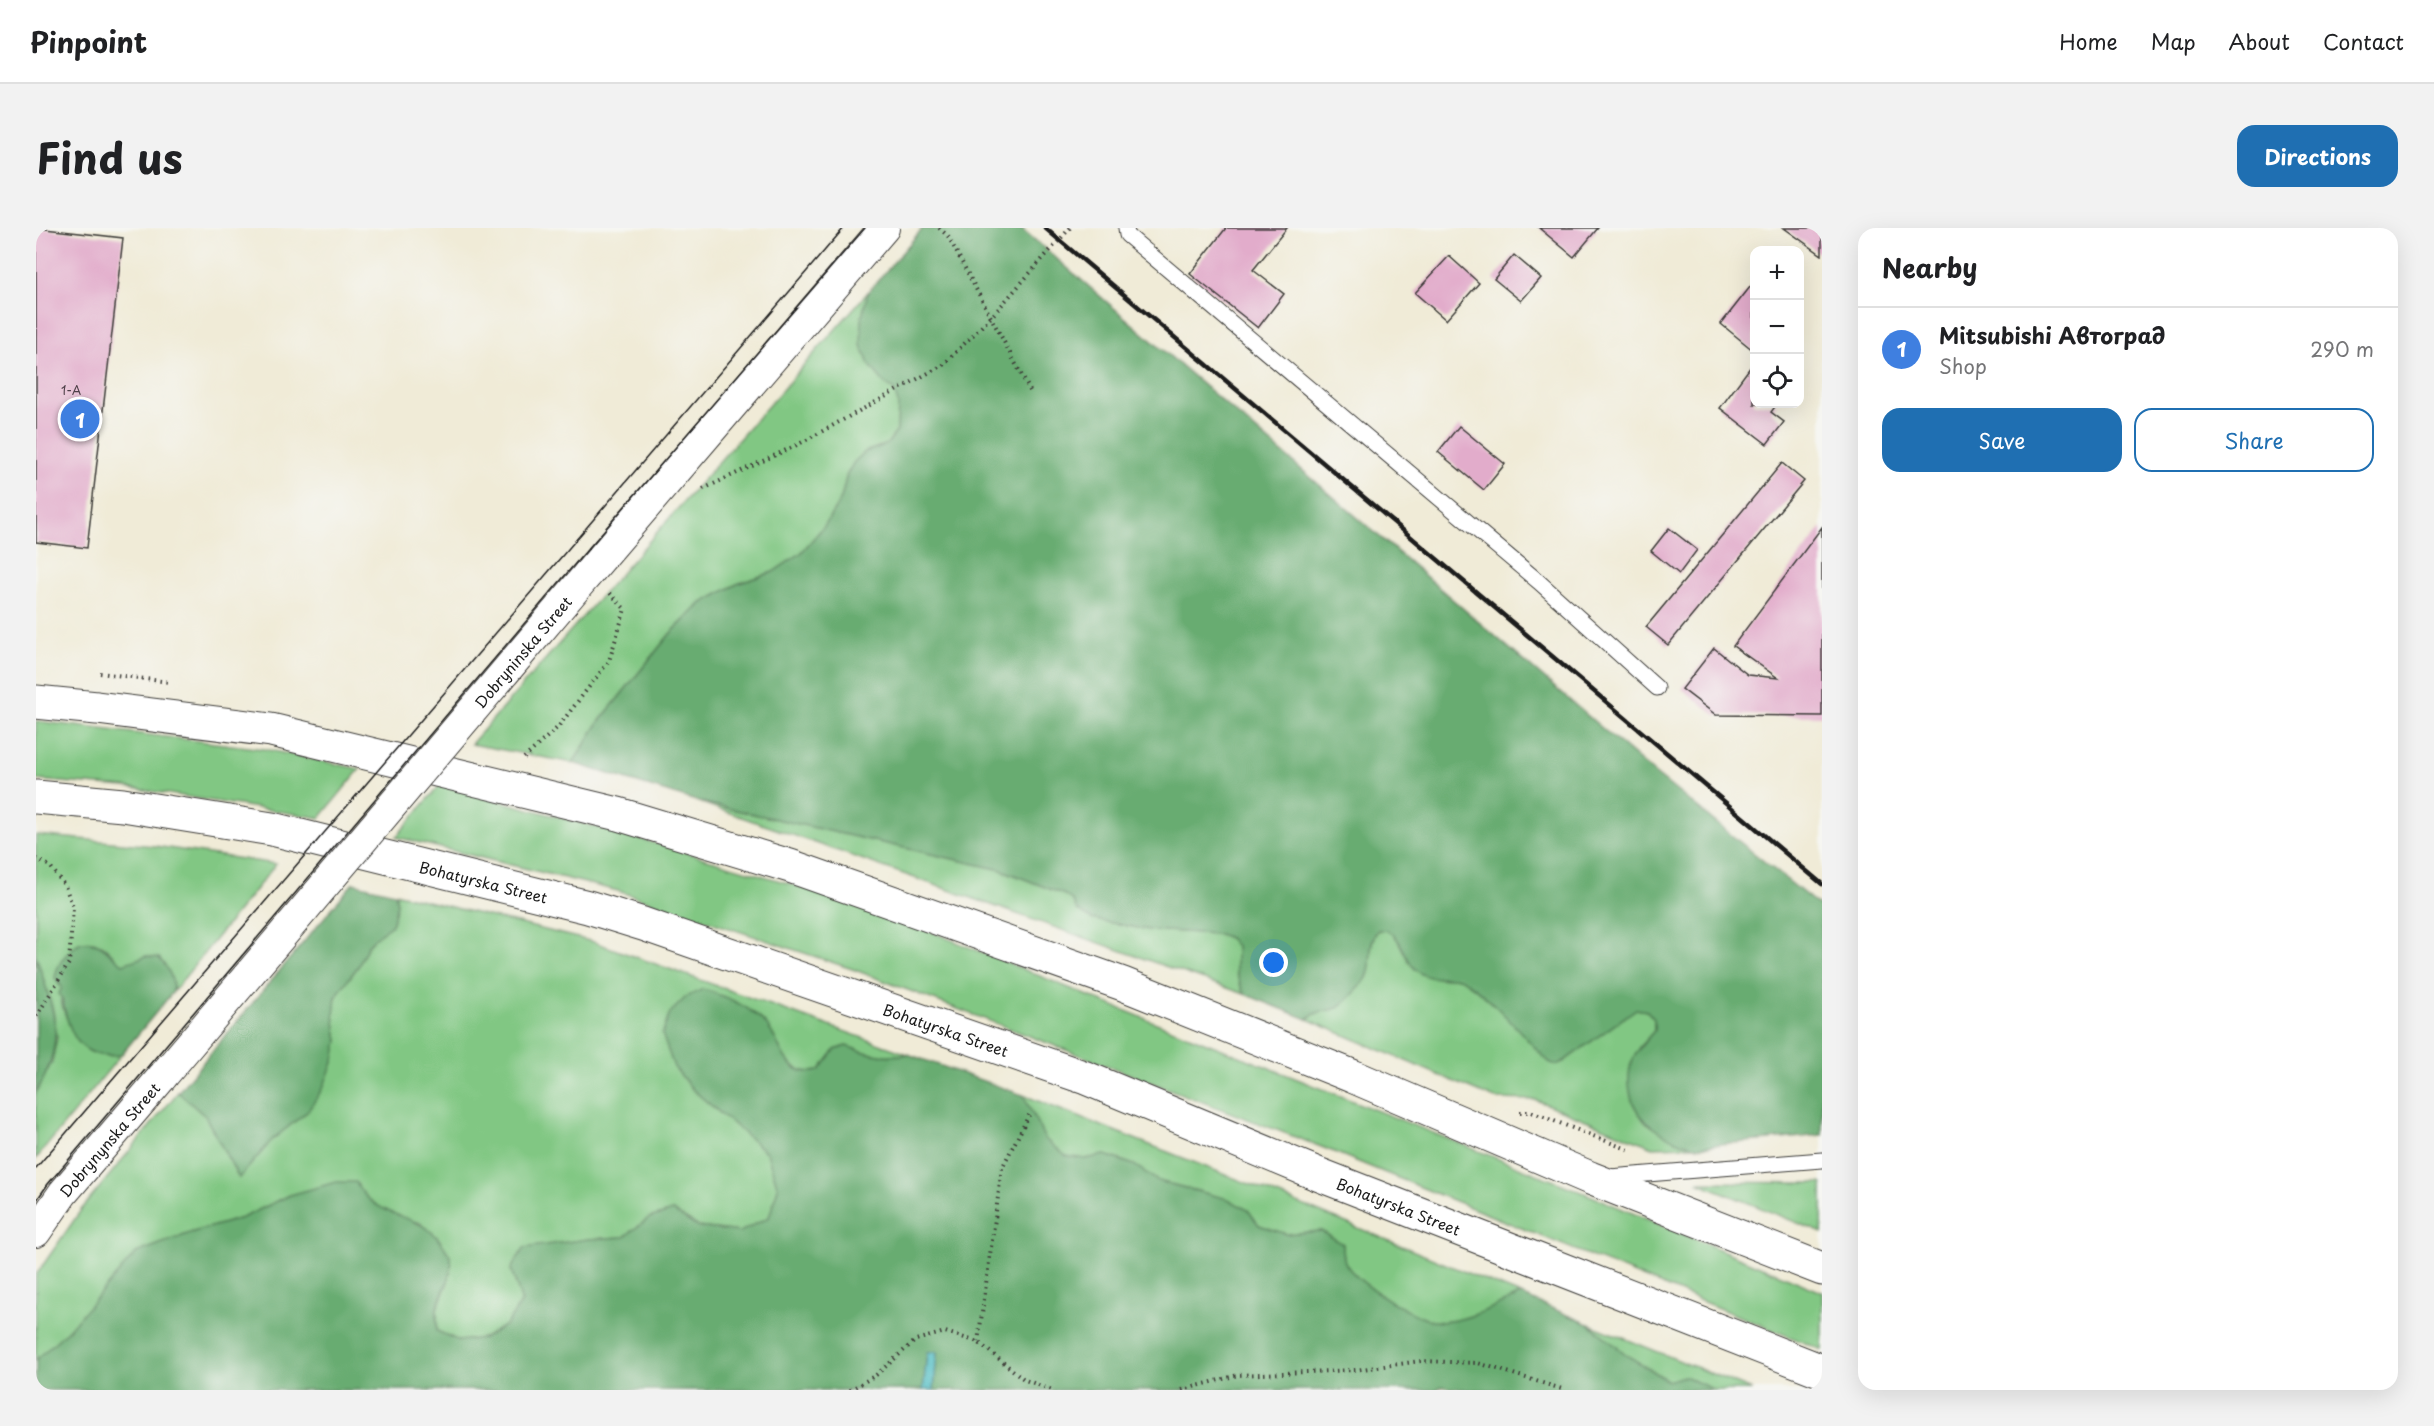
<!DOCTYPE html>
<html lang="en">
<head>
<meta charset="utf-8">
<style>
	:root { --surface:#fff; --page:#f2f2f2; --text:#202124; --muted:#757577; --line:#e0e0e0; --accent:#1f6fb2 }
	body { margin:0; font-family:"Playpen Sans",sans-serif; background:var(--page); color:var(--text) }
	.controls { position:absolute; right:18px; top:18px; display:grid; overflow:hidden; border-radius:12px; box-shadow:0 6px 24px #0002 }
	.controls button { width:54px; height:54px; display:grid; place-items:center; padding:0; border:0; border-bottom:2px solid var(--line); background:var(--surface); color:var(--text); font:30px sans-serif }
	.you { position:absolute; left:1238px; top:735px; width:21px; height:21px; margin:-15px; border:4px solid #fff; border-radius:50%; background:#1a73e8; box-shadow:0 0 0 9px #1a73e833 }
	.badge { display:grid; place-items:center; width:39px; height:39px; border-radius:50%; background:var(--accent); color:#fff; font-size:20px; font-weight:700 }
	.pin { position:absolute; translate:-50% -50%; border:3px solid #fff; box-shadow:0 2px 6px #0006 }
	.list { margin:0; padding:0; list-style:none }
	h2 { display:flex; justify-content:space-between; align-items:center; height:78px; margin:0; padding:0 24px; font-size:26px }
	h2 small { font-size:20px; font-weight:400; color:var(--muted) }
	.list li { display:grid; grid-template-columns:39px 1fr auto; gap:18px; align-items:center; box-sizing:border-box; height:84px; padding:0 24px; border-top:2px solid var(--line) }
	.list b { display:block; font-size:22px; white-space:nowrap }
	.list p { margin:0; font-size:20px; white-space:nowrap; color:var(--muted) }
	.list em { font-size:20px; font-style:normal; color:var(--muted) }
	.actions { display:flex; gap:12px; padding:18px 24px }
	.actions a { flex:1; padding:14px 0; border:2px solid var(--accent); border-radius:18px; text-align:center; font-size:21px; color:var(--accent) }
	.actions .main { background:var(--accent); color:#fff }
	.icon { flex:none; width:33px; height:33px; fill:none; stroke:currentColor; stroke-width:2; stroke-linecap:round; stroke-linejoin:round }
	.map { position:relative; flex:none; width:1786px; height:1162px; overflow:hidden; border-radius:18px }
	header { display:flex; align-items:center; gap:36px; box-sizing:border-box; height:84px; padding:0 30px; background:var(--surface); border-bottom:2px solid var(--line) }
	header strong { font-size:28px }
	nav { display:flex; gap:33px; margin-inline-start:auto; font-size:21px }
	.intro { display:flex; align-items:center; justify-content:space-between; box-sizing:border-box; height:144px; padding:0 36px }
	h1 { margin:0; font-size:42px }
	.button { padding:15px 27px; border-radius:18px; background:var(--accent); color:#fff; font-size:21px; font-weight:700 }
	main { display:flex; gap:36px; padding:0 36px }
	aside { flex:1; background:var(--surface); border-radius:18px; box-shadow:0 6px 24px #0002 }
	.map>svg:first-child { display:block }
	.green { fill:#81c783; stroke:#4e7250; stroke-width:1.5 }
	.forest { fill:#68ac71; stroke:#426446; stroke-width:1.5 }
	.water { fill:#4fbec4; stroke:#366d70; stroke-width:1.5 }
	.building { fill:#e2accb }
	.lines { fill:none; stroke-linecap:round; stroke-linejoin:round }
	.lane-casing { stroke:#3c3b38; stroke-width:17 }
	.street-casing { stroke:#3c3b38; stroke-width:32 }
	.primary-casing { stroke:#3c3b38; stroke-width:35 }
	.path { stroke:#3c3b38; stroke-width:4; stroke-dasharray:1.5 4.5; stroke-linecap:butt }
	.lane { stroke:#fff; stroke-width:15 }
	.street { stroke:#fff; stroke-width:30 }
	.primary { stroke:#fff; stroke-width:33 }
	.tram { stroke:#1c1c1c; stroke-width:1.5 }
	.rail { stroke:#1c1c1c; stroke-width:4.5 }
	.street-bridge-casing { stroke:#3c3b38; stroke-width:32; stroke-linecap:butt }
	.street-bridge { stroke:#fff; stroke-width:30 }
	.labels { text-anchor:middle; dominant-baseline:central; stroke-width:6; stroke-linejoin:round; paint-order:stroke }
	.number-label { font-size:12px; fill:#4e4048 }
	.street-label { font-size:15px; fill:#1c1c1c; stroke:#f6f6f2 }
</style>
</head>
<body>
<header>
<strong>Pinpoint</strong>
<nav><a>Home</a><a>Map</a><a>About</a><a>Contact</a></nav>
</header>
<div class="intro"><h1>Find us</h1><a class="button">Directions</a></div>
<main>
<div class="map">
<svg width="1786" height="1162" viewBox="0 0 1786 1162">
	<rect width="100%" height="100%" fill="#f6f6f2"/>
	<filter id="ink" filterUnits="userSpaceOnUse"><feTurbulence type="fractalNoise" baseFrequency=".0167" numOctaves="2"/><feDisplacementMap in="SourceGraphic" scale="12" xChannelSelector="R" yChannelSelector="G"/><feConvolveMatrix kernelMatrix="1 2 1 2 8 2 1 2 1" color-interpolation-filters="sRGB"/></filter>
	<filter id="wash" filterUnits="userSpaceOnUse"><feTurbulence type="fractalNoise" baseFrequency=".008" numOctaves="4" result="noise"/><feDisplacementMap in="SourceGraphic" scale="24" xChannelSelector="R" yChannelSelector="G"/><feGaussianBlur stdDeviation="1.35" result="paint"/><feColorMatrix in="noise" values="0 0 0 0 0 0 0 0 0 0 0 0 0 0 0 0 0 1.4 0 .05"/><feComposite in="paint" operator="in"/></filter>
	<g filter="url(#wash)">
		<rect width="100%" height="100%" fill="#f0ebd7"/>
		<path class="green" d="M832,64L826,89L849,156L858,162L862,175L861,203L851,216L829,224L811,246L805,271L789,297L765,325L737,344L701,356L664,376L634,406L563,494L537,535L435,516Z
			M0,493L228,521L324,541L284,590L89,559L0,552Z
			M404,557L601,610L842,682L1070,775L1546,964L1786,1064V1122L1288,920L819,742L582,663L360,609Z
			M660,573L966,642L1029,667L1037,673L1041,682L1055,691L1113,702L1183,706L1193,710L1201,718L1200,745L1208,766Z
			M0,607L119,618L240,636L137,764L138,760L123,730L110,728L87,737C79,732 77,725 70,720C67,717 61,715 57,714C32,709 26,738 22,756L26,759C19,773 40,815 53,823C63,829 75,828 85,827L0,931V865L16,834L21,809L17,782L0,727Z
			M359,665L558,714L872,826C848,830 832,826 810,818L799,822L783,843C751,849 744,819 730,796L657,862L731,925L742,960L734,989L704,1004L663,999L637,983L613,990L588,1009L552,1011L475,1042L486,1073L470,1097L448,1110L423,1113L401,1103V1081L412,1054L385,995C363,990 343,981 326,966L254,967L206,990L154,1005L32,1102L0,1132V1047L45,982L142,864L169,888L203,950L237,911L272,883L302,813L298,787L300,768L323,737L332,717L343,706L356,697L361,676Z
			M1351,701L1359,707L1372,732L1404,751L1417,749L1428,751L1527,834L1600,781L1611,783L1618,791V803L1603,819L1597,875L1608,893L1624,903L1659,918L1617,919L1500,872L1459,871L1271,791C1284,781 1287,784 1301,780C1308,777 1330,754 1332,747C1337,731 1331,716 1342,702Z
			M987,867L1264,976L1485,1067C1462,1077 1422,1098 1397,1093C1376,1088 1318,1054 1309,1034C1307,1029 1307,1021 1307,1016L1285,1003L1250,1006L1223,997L1212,982L1166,964L1122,953L1098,937L1070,927L1049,931L1029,928L1009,911Z
			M1661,954L1786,955V1005Z
			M1553,1096L1716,1162H1678L1648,1148L1633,1153L1592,1128Z"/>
		<path class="forest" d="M887,0H985L1617,544L1786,680V907C1755,910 1725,913 1694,915C1683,916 1668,920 1658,918C1633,912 1602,895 1595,869C1588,838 1598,825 1618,803V791L1611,783L1600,781L1527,834L1520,837L1513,834C1486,808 1461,774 1429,753C1415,743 1398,757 1381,743C1366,730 1366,700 1342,702C1331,715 1337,731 1332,747C1330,754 1308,777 1301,780C1287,785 1284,781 1271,791L1208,766L1200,745V718L1193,710L1183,706L1113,702L1055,691L1041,682L1037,673L1029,667L966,642L660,573L537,535L563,494L634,406L665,376L701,356L737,344L765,325L789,297L805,271L811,246L818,234L829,224L851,216L861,203L862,175L858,162L849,156L833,136L825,117L826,89L832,64Z
			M317,655L359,665L361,676L356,697L343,706L332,717L323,737L300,768L298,787L302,813L298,832L287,860L272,883L237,911L203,950L169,888L142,864Z
			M45,714C71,713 69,725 87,736L110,728L123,730C132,739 138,751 137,764L85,827C42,832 34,807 26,770L23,766L26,759L19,750C20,736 33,721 45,714Z
			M0,727C17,785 33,808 0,865Z
			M667,761C690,769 712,777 729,795C748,816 745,850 783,843L799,822L810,818C832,826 848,830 872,826L987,867L1009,911L1030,928L1049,931L1069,927L1098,937L1122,953L1192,971L1212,982L1223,997L1250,1006L1285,1003L1307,1016C1307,1021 1307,1029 1309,1034C1318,1054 1376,1088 1397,1093C1422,1098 1462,1077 1485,1067L1553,1096L1592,1128L1632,1153L1648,1148L1678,1162H1435L1406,1159L1398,1162H898L901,1124L891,1125L887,1162H0V1132L32,1102L100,1025L154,1005L206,990L254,967L300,954H320C340,995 389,982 409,1020C411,1023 415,1028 415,1032C418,1049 405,1064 401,1080C400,1087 401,1096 401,1103L423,1113L448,1110L470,1097L486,1074L475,1041L488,1020L552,1011L588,1009L613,990L637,983L661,999L704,1004L733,989L742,960L731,925L657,862L638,839L626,806L634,785L650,769Z"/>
		<path class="water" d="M901,1124L898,1162H887L891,1125Z"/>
		<g id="blocks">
			<path class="building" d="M0,0L87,10L51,320L0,314Z
				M1190,0H1251L1217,42L1248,66L1222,100L1154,46Z
				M1503,0H1562L1538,29Z
				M1748,0H1786V27Z
				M1478,27L1505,50L1485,73L1458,51Z
				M1413,28L1443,55L1410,92L1379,65Z
				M1718,54V123L1685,96Z
				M1718,134V176H1741L1735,184L1748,194L1731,216L1684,180Z
				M1423,198L1469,236L1448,262L1402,224Z
				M1746,235L1768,253L1632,417L1610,399Z
				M1786,299V488L1680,487L1646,461L1678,420L1712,447L1742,450L1697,418Z
				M1633,300L1661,322L1643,346L1615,323Z"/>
		</g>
	</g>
	<g filter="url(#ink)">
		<use href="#blocks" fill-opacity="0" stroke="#3c3b38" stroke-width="1.5"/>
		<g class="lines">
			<g class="lane-casing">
				<path id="lane" d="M1090,0L1091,7L1503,354L1621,460
					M1574,949L1786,932"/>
			</g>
			<g class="street-casing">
				<g id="street">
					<path d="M551,347L848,0"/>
					<path id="s1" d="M0,1004L27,965L127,848"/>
				</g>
			</g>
			<g class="primary-casing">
				<g id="primary">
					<path d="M0,474L61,480L235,502L582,586L754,638L1087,756L1316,848L1554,950L1786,1041"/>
					<path id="s2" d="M0,569L87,577L236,601L552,679L607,696L1050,850L1279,945L1786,1143"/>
				</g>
			</g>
			<path class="path" d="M903,0L912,8L994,163
				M667,261L763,216L907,137L956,88L1034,0
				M64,445L133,454
				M488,530L522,499L573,433L589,381L574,365
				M0,631L14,638L29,658L37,679L33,735L0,789
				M1484,884H1495L1596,923
				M942,1114L966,940L993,887
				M814,1162L840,1147L880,1112L909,1104L942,1114L989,1152L1016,1162
				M1146,1162L1202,1147L1319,1142L1385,1133L1442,1135L1529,1162"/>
			<use href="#lane" class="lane"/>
			<use href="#street" class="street"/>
			<use href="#primary" class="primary"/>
			<path class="tram" d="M0,940L808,0
				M0,973L12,956L538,337L829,0"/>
			<path class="rail" d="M1009,0L1786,656"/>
			<g class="street-bridge-casing">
				<g id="street-bridge">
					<path id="s3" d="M127,848L551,347"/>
				</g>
			</g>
			<use href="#street-bridge" class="street-bridge"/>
		</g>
	</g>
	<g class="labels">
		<g class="number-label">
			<text x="35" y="162">1-А</text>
		</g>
		<g class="street-label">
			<text stroke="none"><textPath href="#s3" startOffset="556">Dobryninska Street</textPath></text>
			<text stroke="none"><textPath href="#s2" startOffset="456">Bohatyrska Street</textPath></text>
			<text stroke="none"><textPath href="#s2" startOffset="942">Bohatyrska Street</textPath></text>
			<text stroke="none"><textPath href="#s1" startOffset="118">Dobrynynska Street</textPath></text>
			<text stroke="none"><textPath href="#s2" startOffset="1428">Bohatyrska Street</textPath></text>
		</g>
	</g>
</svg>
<div class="controls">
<button>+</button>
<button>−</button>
<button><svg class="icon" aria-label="locate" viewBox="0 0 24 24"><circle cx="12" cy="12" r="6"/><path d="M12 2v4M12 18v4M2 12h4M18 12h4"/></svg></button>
</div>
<div class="you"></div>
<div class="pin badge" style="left:44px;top:191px;background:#3f7fe0">1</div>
</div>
<aside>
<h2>Nearby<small></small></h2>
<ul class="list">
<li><span class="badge" style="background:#3f7fe0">1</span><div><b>Mitsubishi Автоград</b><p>Shop</p></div><em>290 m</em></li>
</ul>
<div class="actions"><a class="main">Save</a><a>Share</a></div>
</aside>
</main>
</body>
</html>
